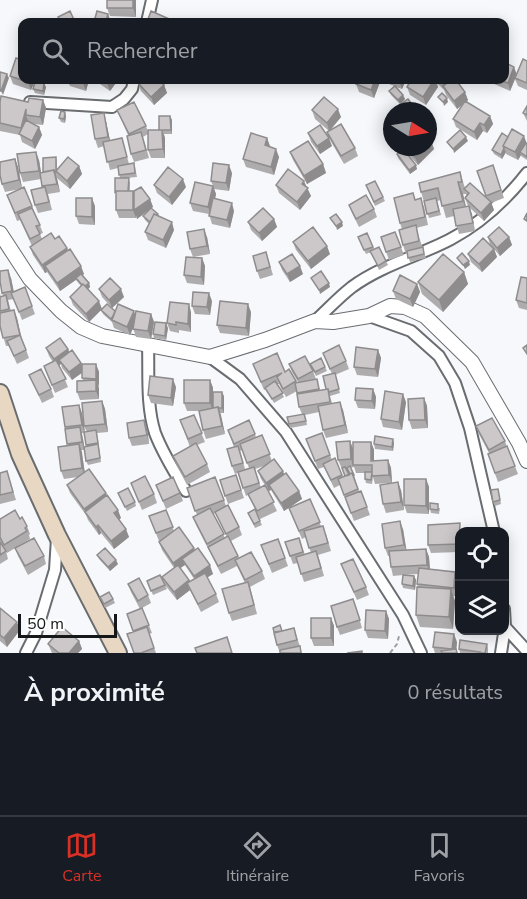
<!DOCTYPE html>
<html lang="fr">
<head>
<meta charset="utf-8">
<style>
	:root { --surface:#171b24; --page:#20242c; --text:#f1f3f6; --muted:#9ea1a6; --line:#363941; --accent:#d93025 }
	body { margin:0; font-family:"Nunito Sans",sans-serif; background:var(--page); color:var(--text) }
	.controls { position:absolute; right:18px; bottom:18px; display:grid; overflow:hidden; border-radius:12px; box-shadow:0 3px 15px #0003 }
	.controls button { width:54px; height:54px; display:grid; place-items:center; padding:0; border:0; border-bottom:2px solid var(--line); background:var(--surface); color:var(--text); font:30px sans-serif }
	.compass { position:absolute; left:383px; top:102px; width:54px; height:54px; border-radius:50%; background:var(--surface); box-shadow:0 3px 15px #0003; rotate:101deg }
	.scale { position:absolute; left:18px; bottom:15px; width:99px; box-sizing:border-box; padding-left:6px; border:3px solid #161718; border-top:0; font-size:16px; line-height:21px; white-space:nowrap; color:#161718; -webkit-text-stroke:4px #fff; paint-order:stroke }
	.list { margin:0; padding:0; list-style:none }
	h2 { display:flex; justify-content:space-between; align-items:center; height:78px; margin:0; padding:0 24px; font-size:26px }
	h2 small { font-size:20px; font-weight:400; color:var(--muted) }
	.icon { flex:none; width:33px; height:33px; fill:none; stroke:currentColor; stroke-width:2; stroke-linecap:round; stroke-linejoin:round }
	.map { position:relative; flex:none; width:527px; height:653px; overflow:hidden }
	.search { position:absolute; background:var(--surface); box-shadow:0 3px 15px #0003; left:18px; right:18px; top:18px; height:66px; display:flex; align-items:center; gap:15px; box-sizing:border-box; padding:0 21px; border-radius:12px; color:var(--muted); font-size:22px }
	.sheet { height:162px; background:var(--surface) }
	nav { display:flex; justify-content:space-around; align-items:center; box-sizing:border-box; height:84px; border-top:2px solid var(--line); background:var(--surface); font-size:16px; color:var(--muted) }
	nav a { display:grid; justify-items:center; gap:3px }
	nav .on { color:var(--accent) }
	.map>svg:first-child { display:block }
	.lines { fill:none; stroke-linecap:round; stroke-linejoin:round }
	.minor-casing { stroke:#6a6d70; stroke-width:14 }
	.tertiary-casing { stroke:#6a6d70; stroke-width:16 }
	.secondary-casing { stroke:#6a6d70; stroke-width:20 }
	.path { stroke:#9d9ea1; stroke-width:2; stroke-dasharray:4.5 3; stroke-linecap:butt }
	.minor { stroke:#fff; stroke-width:10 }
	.tertiary { stroke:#fff; stroke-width:14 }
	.secondary { stroke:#e8d7c2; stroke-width:16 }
	.wall { fill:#afacae; fill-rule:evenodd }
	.shaded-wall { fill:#8f8c8d }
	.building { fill:#ccc8ca; stroke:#8f8c8d; stroke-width:1.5 }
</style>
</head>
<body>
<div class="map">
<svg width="527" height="653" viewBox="0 0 527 653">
	<rect width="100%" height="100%" fill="#f6f8fc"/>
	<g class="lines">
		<g class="minor-casing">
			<path id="minor" d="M147,22L152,0
				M30,102L112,107L124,99L132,89L134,80
				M369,316L411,331L439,356L455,383L470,428L494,532
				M315,321C327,310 339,297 352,287C382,265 419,256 451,239C481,223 506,200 527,173
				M148,344C149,373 146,405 155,433C163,454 175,473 186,491
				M210,357L240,379L286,432L403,615L421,653
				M505,627L527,651
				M26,653L36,633L55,570L57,538
				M501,653L505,627L504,609"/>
		</g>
		<g class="tertiary-casing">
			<path id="tertiary" d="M0,233L30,279L61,311L81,327L102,336L210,357L265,340L315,321L333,322L369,316L390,306L405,307L425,316L472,362L519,443L527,461"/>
		</g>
		<g class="secondary-casing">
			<path id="secondary" d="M0,393L20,454L57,535L118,653"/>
		</g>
		<path class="path" d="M390,653L397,644L399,636"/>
		<use href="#minor" class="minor"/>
		<use href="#tertiary" class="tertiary"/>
		<use href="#secondary" class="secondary"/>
	</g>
	<path class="wall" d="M107,0H136V17L110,16L107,8Z
		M527,61V90L518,86L515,79L510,91L492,83L490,80H504L517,73Z
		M10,76L35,80L31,90L13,84Z
		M67,80H89L86,91L70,86Z
		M96,80H118L110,91L97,82Z
		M142,80H163L161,82L164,85L167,93L154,105L141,91L138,83Z
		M383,80H406L402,89L396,87L405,99L400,104L391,95L389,91L394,86L384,82Z
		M411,80H456L468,100L467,102L490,116L493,124L487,133L483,131L477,140L456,127L453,119L462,105L457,109L446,95L444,90L437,83L438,87L426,105L410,95L407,87Z
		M380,82L374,98L359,92L356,84Z
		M46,87L44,95L35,93L33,89Z
		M43,100L46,108L43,125L33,124L39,127L42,135L35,149L22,142L20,135L0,131V102H28Z
		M527,106V121L523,113Z
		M117,110L146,126L148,132L159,130L170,116L172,120V134H164L165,138V158H151L148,150V134L143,137L149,158L134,162L131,154L128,135Z
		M312,110L341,117L330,131L355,148L358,156L344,164L330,140L327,132L329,131L315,119Z
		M66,116L65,123L61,122L59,118Z
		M106,121L110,141L122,138L129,164L134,163L135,167L137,177L126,178L130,182V191L134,194L150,199L153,207L151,208L174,230L166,248L148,240L145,232L149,224L145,220L143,216L148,210L137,219L136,215V218H119L116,210L120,178L118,168L110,170L104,146L98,148L95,139Z
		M308,133L332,146L320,154L311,142Z
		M508,137L527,144V160L521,156V155L518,160L506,154V152L502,159L494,154L492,150Z
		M267,138L270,147L279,157L274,175L246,167L243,159Z
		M431,141L434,149L418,165L407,153L417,169L410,174L398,158L397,154L404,150L403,147H428Z
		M290,152L323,164L326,173L307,184L293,160Z
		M56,157L57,162V169L79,166L82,174L70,189L58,179L56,176L60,192L48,194L52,210L38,213L35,205L42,187L41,179L23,182L20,173L39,160L41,172H43Z
		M15,159L18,167L22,188L24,187L43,233L40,234L42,239H55L68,250L84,274L83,275L89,283L90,287L88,289L102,309L89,322L73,305L70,297L81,286L76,280L60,291L47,272L45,273L33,255L30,247L32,246L20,220L17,221L7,195L20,189L5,192L2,184Z
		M493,165L504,198L491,203L494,210L484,221L470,208L475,231L459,234L454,216L446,218L441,200L437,201L441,215L429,218L421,192L460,172L465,188L487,198L477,171ZM463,194H466V196L465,198L468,206H466Z
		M232,173L229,191L214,189L216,194L215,199L234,211L230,228L212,224L209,214L193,211L190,203L213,186L211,181Z
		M154,185L186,187L172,205L157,193Z
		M276,185L306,187L311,196L300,210L279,193Z
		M366,185L383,197L385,201L375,206Z
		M413,193L415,199L424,206L428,225L416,228L426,258L410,262L407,253L406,254L403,245L402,229L400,223Z
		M349,205L374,209L377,217L359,227L352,213Z
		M95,206V225L79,224L76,216Z
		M274,219L277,227L262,241L251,230L248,222Z
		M395,232L404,255L389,260L381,237Z
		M367,233L374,249L386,261L388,265L379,270L371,252L366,254L358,237Z
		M207,237L210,254L193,257L190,249Z
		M488,237H509L512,245L500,256L494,249L497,257L482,272L471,262L468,254L490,245Z
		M293,242L330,254L311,269L296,250Z
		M266,252L273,275L260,279L257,271Z
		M202,258L205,266L204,285L187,283L184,275Z
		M279,262L303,274L290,282L282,270Z
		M464,272L468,284L443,312L422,294L418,282Z
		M11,278L14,292L32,306L35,314L22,320L14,299L8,300L11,311L17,318L22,339L29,358L17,364L9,346H6L0,326V293L1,297L3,296L2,293Z
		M527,278V310L519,308L516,300Z
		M417,284L420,292L413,307L396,299L393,291Z
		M99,289L124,297L112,308L102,297Z
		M212,301L210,315L195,314L192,306Z
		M101,310L115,311L135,316L151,314L154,322L151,339L136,337L133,328L130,335L114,328L112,322L103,314Z
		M191,312V332L179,330V333L170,331L167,323Z
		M251,312L249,336L220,333L217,325Z
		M168,328L166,340L154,338L153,334Z
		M46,348L68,349L69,352L81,363L82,365L96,364L99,372L98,387L99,399L80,400L77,392L83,381L82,373L72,380L62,368L61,364L59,365L68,387L55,393L44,366L53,362L49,356Z
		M378,350L381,358L378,377L357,375L354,367Z
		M323,353L346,361L349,369L335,375L340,393L330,396L332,403L343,410L348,433L326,438L323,430L319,412L305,415L307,425L290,428L289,424L302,414L299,407L297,391L286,397L279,384H277L284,397L274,403L266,389L264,390L253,364L285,372L289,369L297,382H298L292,372L289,364L313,371L320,390L326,389L332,374Z
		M310,364L325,367L327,371L316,376Z
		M29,375L51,389L54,397L42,403Z
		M210,380L213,388V408L224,396V413H220L225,434L206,439L203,430L199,411H187L184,403Z
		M176,387L173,406L151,403L148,395Z
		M373,389L376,397L375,409L358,408L355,400Z
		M424,398L427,406L428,428L412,429L409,420Z
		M102,401L105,409L108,432L97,433L101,462L88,465L86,461L87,446L84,433H82L85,450H81L85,472L106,496L121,518L119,519L129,537L114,549L101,533L99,535L88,520L86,515L70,493L67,485L78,477L64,479L61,471L68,446L65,427L82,413L85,432H87L84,426Z
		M406,402L402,430L383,427L381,419Z
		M194,415L205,442L197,445L207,464L210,472L187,485L176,464L173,456L190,447L180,420Z
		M144,420L147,428L149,444L132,446L129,438Z
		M249,420L256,437L262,435L272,461L299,491L302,499L284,511L271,490L269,491L265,486L277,511L260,519L248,495L246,496L238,473L235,474L232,466L234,447L228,430ZM242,450L249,468L245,469L240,451ZM267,465L258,471L261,479L265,485L261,488L255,469Z
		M476,426L505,441L507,447V446L518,474L498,482L488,454L489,453L479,434Z
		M306,439L330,455L332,460L335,458L343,477L345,476L338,460L350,441L353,449L371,442L374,450V460H388L391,468L392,483L375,484L373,477L372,484L366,483L365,479V473H356L354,467L350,468L354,475L359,491H361L370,515L354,521L340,485L334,488L324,467L318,469Z
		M394,443L393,451L375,449L374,444Z
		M7,471L16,500L0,504V473Z
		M236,475L244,498L228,504L220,480Z
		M426,479L429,487V514L407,513L404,505Z
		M131,483L154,494L157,503L142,510Z
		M156,485L180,493L183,501L166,509Z
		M187,488L224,500L226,506L239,527L242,535L231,541L239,558L262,571L265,579L250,587L257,614L232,621L229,613L245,583L237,566L221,574L196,525L193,517L197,515ZM216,513L227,537L225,538L213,514Z
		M498,489L501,504L495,506L493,502Z
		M401,490L404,510L386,513L383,504Z
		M118,493L135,502L136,506L127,511Z
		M310,499L321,526L326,534L331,551L318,555L324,576L304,582L298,563L293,564L285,542L299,538L305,555L311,553L306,537L302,539L292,516Z
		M440,508L439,514L431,513L430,509Z
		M166,510L174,531L194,551L213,574L207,577L216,594L219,602L201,612L190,590L177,600L165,585L162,577L174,568L162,550L159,542L160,541H159L149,516ZM185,565L194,579L189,582L180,568Z
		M248,513L260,521L262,525L255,528Z
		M0,519H20L27,526L30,534L29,535L30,539L7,553L0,541Z
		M403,529L406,550L426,549L429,557L430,569L455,572L458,580L457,596H453L455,601L453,629L420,627L416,615L418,574L404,575L414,576L416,580L415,590L403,588L402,584L403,575L393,576L391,567L390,556H388L385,548Z
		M459,531V552L431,553L428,545Z
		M278,539L288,566L272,573L261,545Z
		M0,542L6,551L8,559L0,564Z
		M15,548L44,556L46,564L28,575L18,556Z
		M97,555L118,564L110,571L99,559Z
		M341,564L366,587L369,595L357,600Z
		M160,575L167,589L153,595L147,581Z
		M128,584L148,595L151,603L142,608L152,633L149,634L156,653H134V632L127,614L140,609L131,592Z
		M100,597L113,599L115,603L105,608Z
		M356,607L362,628L340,635L337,627Z
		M0,608L20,630L7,647L0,641Z
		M386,611L389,619L388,639L368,638L365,630Z
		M331,618L334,626V646H314L311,638Z
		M294,628L302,653H280L277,645L282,631Z
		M79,641L82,649L78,653H52L48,644Z
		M457,642L456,649L458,653H435L433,647Z
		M487,644L488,648V653H460L459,649Z"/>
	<path class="shaded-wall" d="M133,0H136V17L133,8Z
		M108,14L111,22H106Z
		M514,67L517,75L515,78V79L510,91L508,83Z
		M7,74L9,78L3,95L1,91Z
		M29,80H35L31,90L28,82Z
		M84,80H89L86,91L83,83Z
		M109,80H118L110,91L107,83Z
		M375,80H379L380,82L374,98L371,90Z
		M400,80H406L402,89L399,81Z
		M434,80H435L438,87L426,105L423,97Z
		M445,80H455L444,88L442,82Z
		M44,83L46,87L44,95L43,91Z
		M164,85L167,93L154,105L151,97Z
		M465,92L468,100L457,109L454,101Z
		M403,95L405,99L400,104L398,100Z
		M447,98L448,102L444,106L443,102Z
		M43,100L46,108L43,125L40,117Z
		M26,109V115L28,121L24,137L21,128Z
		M338,109L341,117L329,131L327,123Z
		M65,112L66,116L65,123L64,119Z
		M104,113L106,121L111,145L108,137Z
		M170,116L172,120V134L171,130Z
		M490,116L493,124L487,133L484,125Z
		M480,123L483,131L477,140L474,132Z
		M39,127L42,135L35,149L32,141Z
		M162,130L165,138V158L163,149Z
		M524,136L527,144L520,152L521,155L518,160L515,152Z
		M466,137L468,141L454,153L453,149Z
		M267,138L270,146L268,153L265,145Z
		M329,138L332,146L320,154L317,146Z
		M431,141L434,149L418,165L415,157L425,147H428V144Z
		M504,148L506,152L502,159L501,155Z
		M276,149L279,157L274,175L271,167Z
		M36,152L39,160L42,179L39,171Z
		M15,159L18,167L22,188L19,180Z
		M323,164L326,173L307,184L304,176Z
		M229,165L232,173L229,191L226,183Z
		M416,165L417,169L410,174L409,170Z
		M79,166L82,174L70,189L67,181Z
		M54,170L57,178L60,192L57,184Z
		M183,179L186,187L172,205L169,197Z
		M304,181L311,196L300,210L297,202L302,184Z
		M458,182L463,194L467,213L463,201Z
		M213,186L216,194L211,215L208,207Z
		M133,191L136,199H150L153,207L137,219L136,215V218L133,210Z
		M92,198L95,206V225L92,217Z
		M491,202L494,210L484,221L481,213Z
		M232,203L234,211L230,228L227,220Z
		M469,206L472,214L475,231L473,223Z
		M274,219L277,227L262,241L259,233Z
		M172,222L174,230L166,248L163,240Z
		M342,222L343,226L337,230L336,226Z
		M204,229L207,237L210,254L207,246Z
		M509,237L512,245L500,256L497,248Z
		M327,246L330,254L311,269L308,261Z
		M67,248L70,256L45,266L47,272L45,273L42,265Z
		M494,249L497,257L482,272L479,264Z
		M202,258L205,266L204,285L201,277Z
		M469,261L470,265L465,269L463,265Z
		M81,266L84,274L60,291L57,283Z
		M300,266L303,274L290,282L287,274Z
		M8,270L11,278L15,299L12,291Z
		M464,272L468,284L443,312L439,300Z
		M89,283L90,287L85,292L84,288Z
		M329,283L330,287L320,294L319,290Z
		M417,284L420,292L413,307L410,299Z
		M121,289L124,297L112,308L109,300Z
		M209,293L212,301L210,315L207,307Z
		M99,301L102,309L89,322L86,314Z
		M189,304L191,312V332L188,324Z
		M248,304L251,312L249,336L246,328Z
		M14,310L17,318L22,343L20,335Z
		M134,311L137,319L130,335L127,327Z
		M151,314L154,322L151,339L148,331Z
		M166,323L168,328L166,340L165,336Z
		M68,349L71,357L59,360L61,364L57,367L54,359Z
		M378,350L381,358L378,377L375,369Z
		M81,363L84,371L72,380L69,372Z
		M96,364L99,372V387L96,379Z
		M173,379L176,387L173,406L171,398Z
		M96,380L99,388V399L96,391Z
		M210,380L213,388V411L210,403Z
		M373,389L376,397L375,409L372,401Z
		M222,392L224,396V413L222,408Z
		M403,394L406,402L402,430L399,422Z
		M424,398L427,406L428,428L425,420Z
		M102,401L105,409L108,432L105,424Z
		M340,402L343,410L348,433L345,425Z
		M79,405L82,413L85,433L82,425Z
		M218,407L221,415L225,434L222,426Z
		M144,420L147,428L149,444L147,435Z
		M80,427L82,435L85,450L82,442Z
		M393,439L394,443L393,451L392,447Z
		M350,441L353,449V465L351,459Z
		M371,442L374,450V469L371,461Z
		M79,444L82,452L85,476L82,468Z
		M388,460L391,468L392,483L389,475Z
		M283,471L286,479L269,485L271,490L269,491L266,483Z
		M426,479L429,487V514L426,506Z
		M398,482L401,490L404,510L401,502Z
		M299,491L302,499L284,511L281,503Z
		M106,493L108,501L86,514L84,509Z
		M118,510L121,518L117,521L114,513Z
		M400,521L403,529L407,553L404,545Z
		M98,525L101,533L99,535L96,527Z
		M126,529L129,537L114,549L111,541Z
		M194,548L197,556L182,559L185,565L176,571L173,563Z
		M426,549L429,557L430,573L427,565Z
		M116,560L118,564L110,571L108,567Z
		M210,565L213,574L197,584L194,576Z
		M455,572L458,580L457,596L454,588Z
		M414,576L416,580L415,590L413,586Z
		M189,580L192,588L187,583L190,590L177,600L174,592Z
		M451,589L455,601L453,629L449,617Z
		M386,611L389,619L388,639L385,631Z
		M331,618L334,626V646L331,638Z
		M17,622L20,630L7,647L4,638Z
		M454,634L457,642L456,653L452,649Z
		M79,641L82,649L78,653H69Z"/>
	<path class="building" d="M107,0H133V8H107Z
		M70,11L75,22H61L58,17Z
		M97,11L108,14L106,22H94Z
		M151,11L176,22H147Z
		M16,58L22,60V80H29L28,82L10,76Z
		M523,59L527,61V83L515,78Z
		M504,62L514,67L508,83L499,80H504Z
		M0,72L7,74L1,91H0Z
		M71,80H84L83,83Z
		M102,80H109L107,83Z
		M142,80H159L164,85L151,97L138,83Z
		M358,80H375L371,90L356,84Z
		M411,80H434L423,97L407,87Z
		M452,80H456L465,92L454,101L443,86Z
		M35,81L44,83L43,91L33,89Z
		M395,86L403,95L398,100L389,91Z
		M442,93L447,98L443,102L438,97Z
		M1,96L28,102L29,98L43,100L40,117L26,115V109L21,128L0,123V102Z
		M324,97L338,109L327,123L312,110Z
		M408,99L417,111H398L395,108Z
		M465,101L490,116L484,125L480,123L474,132L453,119Z
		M134,102L146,126L129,134L117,110Z
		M527,106V115L523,113Z
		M61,111L65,112L64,119L59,118Z
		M104,113L108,137L95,139L91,115Z
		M159,116H170L171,130H159Z
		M26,120L39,127L32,141L19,134Z
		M341,124L355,148L341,156L327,132Z
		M320,125L329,138L317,146L308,133Z
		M512,129L524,136L515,152L503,146Z
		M148,130H162L163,149L148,150Z
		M460,130L466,137L453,149L447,142Z
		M141,132L146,150L131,154L127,136Z
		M251,133L267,138L265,145L276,149L271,167L243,159Z
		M502,133L508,137L503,146L504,148L501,155L492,150Z
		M122,138L127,157L107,162L103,142Z
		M308,141L323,164L304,176L290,152Z
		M526,143L527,144V157L520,152Z
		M405,147H425L415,157Z
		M403,149L416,165L409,170L397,154Z
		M36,152L39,171L20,173L17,154Z
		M56,157V172H54V170L43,172V158Z
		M68,157L79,166L67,181L56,171Z
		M15,159L19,180L2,184L0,175V162Z
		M134,163L135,173L119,175L118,166Z
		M213,163L229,165L226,183L211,181Z
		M493,165L501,190L486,196L477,171Z
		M168,167L183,179L169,197L154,185Z
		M288,169L304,181L302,184L308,188L297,202L276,185Z
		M54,170L57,184L42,186L40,173Z
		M460,172L462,182H458L463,201L442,206L438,188L421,192L419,183Z
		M115,178H129L128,191H116L115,192Z
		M375,181L383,197L374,202L366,185Z
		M195,182L213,186L208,207L190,203Z
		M470,183L491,202L481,213L465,198L469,193L464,189Z
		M24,187L32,206L15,213L7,195Z
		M45,187L49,202L35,205L31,190Z
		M141,187L150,199L134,210V191Z
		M116,191H133V210H116Z
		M413,193L415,200L421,198L425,217L400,223L394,198Z
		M366,195L374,209L356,219L349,205Z
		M76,198H92V217L76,216Z
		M213,198L232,203L227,220L209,216Z
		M436,198L439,211L427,214L424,201Z
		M469,206L473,223L456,226L453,209Z
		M32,208L40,225L36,226L40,234L30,239L18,214Z
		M151,208L158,214L157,215L154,214L150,222L143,216Z
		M263,208L274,219L259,233L248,222Z
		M527,213V221L524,219Z
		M154,214L172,222L163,240L145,232Z
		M336,214L342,222L336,226L330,218Z
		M416,225L419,241L403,245L399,230Z
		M313,227L327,246L308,261L293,242Z
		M499,227L509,237L497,248L488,237Z
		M204,229L207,246L190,249L187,232Z
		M395,232L401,247L386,252L381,237Z
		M51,233L55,239L59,236L67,248L42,265L30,247Z
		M367,233L373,247L364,250L358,237Z
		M483,238L494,249L479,264L468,254Z
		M379,247L386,261L378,266L370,251Z
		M423,247L424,254L408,258L407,251Z
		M70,249L81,266L57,283L45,266Z
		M266,252L270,267L257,271L253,256Z
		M462,253L469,261L463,265L457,258Z
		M292,254L300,266L287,274L279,262Z
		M443,254L464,272L439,300L418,282Z
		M186,257L202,258L201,277L184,275Z
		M8,270L12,291L2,293L0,281V271Z
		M321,271L329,283L319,290L311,278Z
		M81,274L89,283L85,286L83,284L82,285L76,278Z
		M400,275L417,284L410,299L393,291Z
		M521,277L527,278V303L516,300Z
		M110,278L121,289L109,300L99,289Z
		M83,284L99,301L86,314L70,297Z
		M25,287L32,306L19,312L11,293Z
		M193,292L209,293L207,307L192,306Z
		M6,295L9,309L0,311V297Z
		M220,301L248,304L246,328L217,325Z
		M170,302L189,304L188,324L176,322V325L167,323Z
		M107,304L115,311L113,316L111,319L101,310Z
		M118,304L134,311L127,327L112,320Z
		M14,310L20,335L3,338L0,326V313Z
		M136,311L151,314L148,331L133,329Z
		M155,322L166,323L165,336L153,334Z
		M20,335L26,350L14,356L7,341Z
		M60,338L68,349L54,359L46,348Z
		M339,345L346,361L330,369L323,353Z
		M527,345V354L523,348Z
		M356,347L378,350L375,369L354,367Z
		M72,350L81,363L69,372L59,360Z
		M277,353L285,372L289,369L296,381L283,389L277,377L282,373L261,382L253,364Z
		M305,356L313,371L298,379L289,364Z
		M321,358L325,367L315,372L310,364Z
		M56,360L66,379L52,385L44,366Z
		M82,364H96V379L82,378Z
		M41,369L51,389L39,395L29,375Z
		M335,373L339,389L329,392L328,389H326L323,376Z
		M150,376L173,379L171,398L148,395Z
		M317,379L319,389L297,393L295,383Z
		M96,380V391L77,392V381Z
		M184,380H210V403H184Z
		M275,381L283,393L272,399L265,388Z
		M356,388L373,389L372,401L355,400Z
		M328,389L330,402L299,407L297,394Z
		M385,391L403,394L399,422L381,419Z
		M213,392H222V408H218V407L213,408Z
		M424,398L425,420H409L408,399Z
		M102,401L105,424L84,426L82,403Z
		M340,402L345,425L323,430L318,406Z
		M79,405L82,425L65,427L62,407Z
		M218,407L222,426L203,430L199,411Z
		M304,414L306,421L289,424L287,417Z
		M194,415L202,433L188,439L180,420Z
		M492,418L505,441L489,450L476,426Z
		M144,420L147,435L129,438L127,423Z
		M249,420L255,434L234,444L228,430Z
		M80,427L82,442L67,444L65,429Z
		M96,430L98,443L86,445L84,432Z
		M322,433L330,455L315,461L306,439Z
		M262,435L270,454L247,463L240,444Z
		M375,436L393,439L392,447L374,444Z
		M350,441L351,459L338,460L336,442Z
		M353,442H371V461L388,460L389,475L372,476V465H353Z
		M196,443L207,464L185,477L173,456Z
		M79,444L82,468L61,471L58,447Z
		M98,444L100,458L86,461L84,447Z
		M238,446L243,463L232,466L227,449Z
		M507,446L515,466L495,473L488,454Z
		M335,458L342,475L331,480L323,464Z
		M274,459L283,471L266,483L258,471Z
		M350,466L354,475H353L352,473L350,474L347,468Z
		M254,467L259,483L243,488L238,472Z
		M345,467L349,475L345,476L342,468Z
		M89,469L106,493L84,509L67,485Z
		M7,471L13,492L0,495V473Z
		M365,472H372L371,480L365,479Z
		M286,473L299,491L281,503L269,485Z
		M352,473L358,489L344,495L338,479Z
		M236,475L241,490L225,496L220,480Z
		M145,476L154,494L139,502L131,483Z
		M173,477L180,493L163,501L156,485Z
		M215,477L224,500L195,511L187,488Z
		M404,479H426V506L404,505Z
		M398,482L401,502L383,504L380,485Z
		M265,485L274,502L257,511L248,494Z
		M128,488L135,502L125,507L118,493Z
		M498,489L500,500L493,502L491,490Z
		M361,491L367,507L351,513L345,497Z
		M107,495L118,510L114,513L126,529L111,541L98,525L96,527L85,512Z
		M310,499L320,522L299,531L289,508Z
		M430,503L438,504V510L430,509Z
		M228,505L239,527L226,534L215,512Z
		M210,508L224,534L207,544L193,517Z
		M255,509L260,521L254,524L248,513Z
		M15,510L20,519L22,517L27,526L25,528L27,531L4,545L0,537V519Z
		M166,510L173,527L156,533L149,516Z
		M400,521L404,545L385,548L382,524Z
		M460,523L459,544L428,545V525Z
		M323,526L328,543L309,548L304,531Z
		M179,527L194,548L173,563L159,542Z
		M228,536L238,556L218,566L208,547Z
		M34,538L44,556L25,566L15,548Z
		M299,538L303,552L290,556L285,542Z
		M278,539L285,558L269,564L261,545Z
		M0,542L6,551L0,555Z
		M105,548L116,560L108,567L97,555Z
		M198,548L210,565L194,576L182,559Z
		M426,549L427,565L391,567L389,551Z
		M316,551L321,568L301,574L296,557Z
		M251,552L262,571L245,580L235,560Z
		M353,559L366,587L354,592L341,564Z
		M178,565L189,580L174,592L162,577Z
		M419,568L455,572L454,588L417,584Z
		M205,573L216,594L198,604L187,583Z
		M160,575L165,585L151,591L147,581Z
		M403,575L414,576L413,586L402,584Z
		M139,578L148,595L138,601L128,584Z
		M248,582L254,605L229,613L222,589Z
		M417,587L451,589L449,617L416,615Z
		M109,592L113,599L104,604L100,597Z
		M353,599L360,620L337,627L331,606Z
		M0,608L17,622L4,638L0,635Z
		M142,608L149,625L133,631L127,614Z
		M366,610L386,611L385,631L365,630Z
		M311,618H331V638H311Z
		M280,625L282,631L274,632L273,628Z
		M62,627L79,641L69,653H59L48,644Z
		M147,627L154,648L141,653H134L127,634Z
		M294,628L297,640L277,645L274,633Z
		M435,632L454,634L452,649L433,647Z
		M227,637L232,653H197L195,648Z
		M460,640L487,644L485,653H479L480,652L459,649Z
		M300,646L301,653H280V650Z
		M456,649L457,653H442L441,651Z
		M362,651V653H347Z"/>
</svg>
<div class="controls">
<button><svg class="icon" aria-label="locate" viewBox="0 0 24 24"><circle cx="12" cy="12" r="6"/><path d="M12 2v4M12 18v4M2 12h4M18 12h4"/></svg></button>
<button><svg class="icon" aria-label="layers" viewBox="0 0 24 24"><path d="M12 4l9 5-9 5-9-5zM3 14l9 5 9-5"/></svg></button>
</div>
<svg class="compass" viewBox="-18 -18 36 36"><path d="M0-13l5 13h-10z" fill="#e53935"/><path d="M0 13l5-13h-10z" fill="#9ea1a6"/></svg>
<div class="scale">50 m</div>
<div class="search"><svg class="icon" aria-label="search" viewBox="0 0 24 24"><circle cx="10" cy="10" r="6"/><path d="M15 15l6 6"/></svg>Rechercher</div>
</div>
<section class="sheet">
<h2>À proximité<small>0 résultats</small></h2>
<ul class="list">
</ul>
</section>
<nav>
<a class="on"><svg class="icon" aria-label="map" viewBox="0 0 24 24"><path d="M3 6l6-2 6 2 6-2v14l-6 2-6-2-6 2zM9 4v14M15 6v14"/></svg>Carte</a>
<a><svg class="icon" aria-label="directions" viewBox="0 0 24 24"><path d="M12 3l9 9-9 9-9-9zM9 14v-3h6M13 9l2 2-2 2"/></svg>Itinéraire</a>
<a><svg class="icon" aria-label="saved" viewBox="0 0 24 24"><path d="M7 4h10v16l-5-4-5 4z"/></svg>Favoris</a>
</nav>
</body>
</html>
